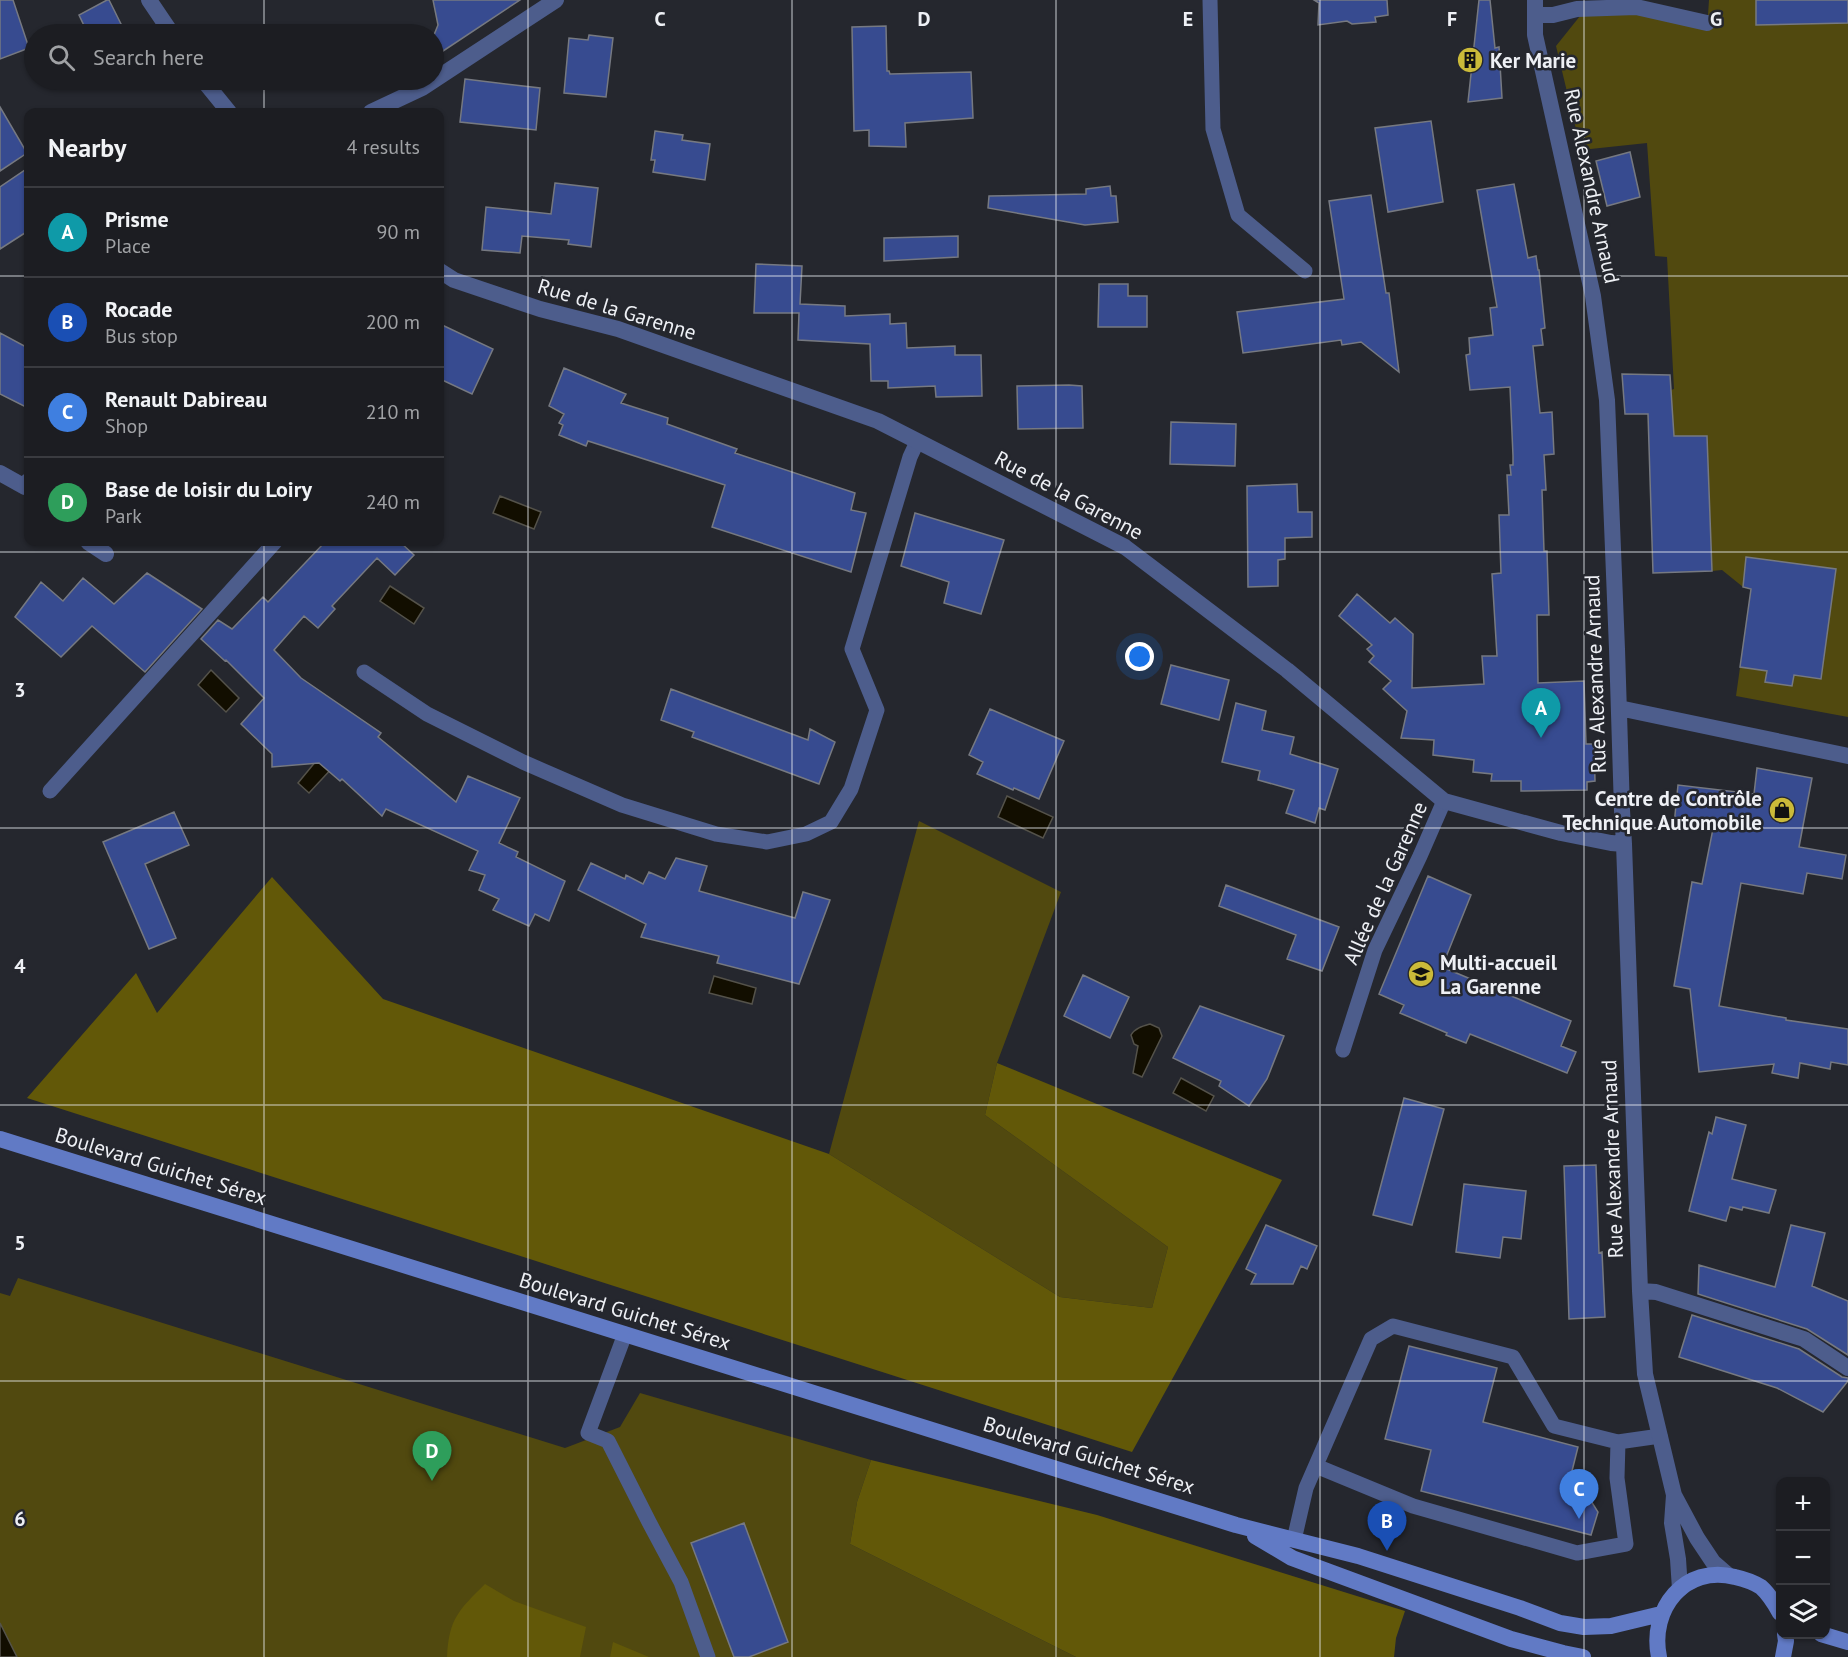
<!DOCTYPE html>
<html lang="en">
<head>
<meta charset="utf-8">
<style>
	:root { --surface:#1c1d22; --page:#25262a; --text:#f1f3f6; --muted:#a0a2a5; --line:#3a3b40; --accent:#db2777 }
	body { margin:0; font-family:"PT Sans",sans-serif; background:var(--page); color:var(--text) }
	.controls { position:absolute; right:18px; bottom:18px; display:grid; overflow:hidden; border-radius:12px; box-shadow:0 2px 4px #0004 }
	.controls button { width:54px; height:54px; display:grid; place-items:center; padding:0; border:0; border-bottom:2px solid var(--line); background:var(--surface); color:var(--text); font:30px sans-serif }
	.you { position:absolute; left:1140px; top:657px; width:21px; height:21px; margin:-15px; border:4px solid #fff; border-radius:50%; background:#1a73e8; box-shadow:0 0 0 9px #1a73e833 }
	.badge { display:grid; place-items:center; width:39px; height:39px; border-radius:50%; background:var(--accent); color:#fff; font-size:20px; font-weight:700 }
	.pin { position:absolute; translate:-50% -50px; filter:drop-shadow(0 2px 3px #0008) }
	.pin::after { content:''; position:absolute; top:32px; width:21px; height:18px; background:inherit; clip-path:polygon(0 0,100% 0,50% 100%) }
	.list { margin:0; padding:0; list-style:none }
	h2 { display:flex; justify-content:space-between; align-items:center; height:78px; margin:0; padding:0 24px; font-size:26px }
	h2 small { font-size:20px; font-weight:400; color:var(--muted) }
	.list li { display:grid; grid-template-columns:39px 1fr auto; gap:18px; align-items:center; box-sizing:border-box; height:90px; padding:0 24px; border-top:2px solid var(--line) }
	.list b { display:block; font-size:22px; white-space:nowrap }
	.list p { margin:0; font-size:20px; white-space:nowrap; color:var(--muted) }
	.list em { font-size:20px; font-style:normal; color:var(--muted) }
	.icon { flex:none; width:33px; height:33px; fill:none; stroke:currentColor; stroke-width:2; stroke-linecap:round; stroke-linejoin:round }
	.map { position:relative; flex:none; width:1848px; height:1657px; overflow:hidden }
	.search { position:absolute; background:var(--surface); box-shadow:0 2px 4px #0004; left:24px; top:24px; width:420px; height:66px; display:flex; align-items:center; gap:15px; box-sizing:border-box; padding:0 21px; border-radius:33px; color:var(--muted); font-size:22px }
	.panel { position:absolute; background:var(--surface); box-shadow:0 2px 4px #0004; left:24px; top:108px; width:420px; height:438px; border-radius:12px }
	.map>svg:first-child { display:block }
	.green { fill:#51490f }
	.forest { fill:#625808 }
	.water { fill:#120e00; stroke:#54524a; stroke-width:1.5 }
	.building { fill:#374b90; stroke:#767981; stroke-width:1.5 }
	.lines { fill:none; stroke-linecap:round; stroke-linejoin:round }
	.service { stroke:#4d5d8c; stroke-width:15 }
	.minor { stroke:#4d5d8c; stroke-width:16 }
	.secondary { stroke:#617ac5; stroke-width:16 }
	.grid { fill:none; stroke:#eef0f5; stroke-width:1.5; stroke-opacity:0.55 }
	.labels { text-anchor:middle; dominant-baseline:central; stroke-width:5; stroke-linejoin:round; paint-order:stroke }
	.poi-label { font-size:21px; font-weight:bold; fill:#eef0f5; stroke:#25272e; text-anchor:start }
	.street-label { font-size:21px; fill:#eef0f5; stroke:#25272e }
	.grid-label { font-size:20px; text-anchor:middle; font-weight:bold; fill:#eef0f5; stroke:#25272e; stroke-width:5; stroke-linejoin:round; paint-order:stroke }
</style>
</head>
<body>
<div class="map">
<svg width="1848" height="1657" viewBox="0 0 1848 1657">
	<rect width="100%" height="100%" fill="#25272e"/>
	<path class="green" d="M1709,0H1848V717L1736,696L1751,589L1743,587L1722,570L1712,571L1707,436L1673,437L1671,390L1674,389L1667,257L1655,256L1647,143L1581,150L1556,46L1580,16L1626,13L1708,15Z
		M919,821L1061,892L997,1063L985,1115L1168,1247L1152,1308L1060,1297L829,1154Z
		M18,1278L565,1448L620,1427L640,1393L871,1460L857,1502L850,1544L1076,1657H0V1293L10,1296Z"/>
	<path class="forest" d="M272,877L383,999L829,1154L1060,1297L1152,1308L1168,1247L985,1115L997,1063L1282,1180L1132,1452L27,1098L136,973L157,1013Z
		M871,1460L1097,1515L1405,1611L1396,1638L1394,1657H1076L850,1544L857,1502Z
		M485,1584L514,1601L586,1627L580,1657H447C449,1618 459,1610 485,1584Z
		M613,1642L649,1657H610Z"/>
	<path class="water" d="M500,496L541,512L534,529L493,513Z
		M390,586L424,608L414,624L380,601Z
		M211,670L239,698L226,712L198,685Z
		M321,755L334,766L309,793L298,783Z
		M1007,796L1053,817L1043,838L998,817Z
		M714,976L756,988L752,1004L709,993Z
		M1150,1024L1159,1028L1162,1036L1142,1077L1133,1073L1138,1046L1134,1044L1131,1035C1135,1028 1143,1026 1150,1024Z
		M1181,1078L1214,1096L1206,1111L1173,1093Z
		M0,1623L17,1657H0Z"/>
	<path class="building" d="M0,0H13L29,48L0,59Z
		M107,0H109L126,34H88L79,15Z
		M433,0H520L434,57V35L438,25Z
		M1314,0H1387L1388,15L1375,17L1376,22L1352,24L1347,21L1318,25L1319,3Z
		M1479,0H1490L1495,48L1499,47L1502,98L1468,102Z
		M1756,0H1848V23L1756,25Z
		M886,26L887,71H889L890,74L971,72L973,118L905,123L906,147L869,146V130L854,131L852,27Z
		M589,35L613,38L606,97L564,93L569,38L588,40Z
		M465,79L540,88L536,130L460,122Z
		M0,107L27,153L0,171Z
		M1431,121L1443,202L1388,212L1375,128Z
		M655,131L683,135L682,140L710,144L705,180L653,172L655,160H651Z
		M1630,152L1640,197L1607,206L1596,161Z
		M28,168V231L0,249V187Z
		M555,183L598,188L591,247L568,244L569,240L522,236L520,253L482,250L486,207L551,214Z
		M1514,184L1528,258L1536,256L1538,270H1539L1545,328L1541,329L1543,345L1533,346L1540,413L1552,412L1554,454L1544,455L1546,490H1542L1544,551H1547L1549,615H1537L1538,683L1584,681L1586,744H1594L1595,781L1587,782V790L1521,791V781H1491L1492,774L1473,772L1474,760L1433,755L1434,740L1401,738L1407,711L1383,689L1391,681L1369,662L1374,656L1367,649L1372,645L1339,616L1357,594L1390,623L1395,618L1413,634L1412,688L1484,684L1482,656H1497L1492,574L1501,573L1499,515H1509L1507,475H1511L1510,465H1513V456L1510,387L1470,390L1466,355L1470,354L1469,338L1493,335L1490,308L1497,307L1477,190Z
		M1110,186L1111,196H1116L1118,222L1085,225L988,208L989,196L1086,194V189Z
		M1371,195L1386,293H1389L1399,372L1361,342L1342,345L1341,340L1243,353L1237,312L1344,299L1329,201Z
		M958,236V257L884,261V238Z
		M756,264L802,266L800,304L845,306V316L890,314V324L906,323L907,348L955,346V355H981L982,396L936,397L935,386L888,388V381H871L870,344L798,340L799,313H754Z
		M1099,284H1128V296H1147V327H1098Z
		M440,324L493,349L472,394L440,379Z
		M0,333L28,348V408L0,394Z
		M564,368L626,394L621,403L668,418L667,424L737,449L735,453L855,493L851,510L866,513L851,572L712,527L725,485L588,441L586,446L559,435L563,425L559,423L564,414L549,406Z
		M1622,374L1670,375L1674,436H1707L1712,571L1653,573L1648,414H1625Z
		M1069,385L1082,386L1083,428L1018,429L1017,386Z
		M1171,422L1236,424L1235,466L1170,464Z
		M1297,484L1298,512H1312V537L1285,538V559L1278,560V586L1248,587L1247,486Z
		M915,513L1004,540L981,614L944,603L949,582L901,566Z
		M325,542H400L414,555L395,575L377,558L332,606L335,609L318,628L304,616L274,650L301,678L381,733L378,737L456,802L468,776L520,798L499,843L518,852L516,857L565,881L549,921L535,914L529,926L493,910L499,899L479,890L485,875L469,870L478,851L386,809L382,816L342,779L340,781L319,763L272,767V754L241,724L264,698L226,660L225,661L201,639L218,620L232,629L263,597L268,602Z
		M1746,557L1836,569L1821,679L1794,675L1792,686L1765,682L1767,671L1740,667L1751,589L1743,587Z
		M147,573L202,609L145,672L92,626L61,657L15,617L41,582L63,601L83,578L114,604Z
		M1171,665L1229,680L1219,720L1161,704Z
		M671,689L808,740L810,729L835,742L819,784L692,737L694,732L661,720Z
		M1236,703L1266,711L1262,730L1294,737L1290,754L1338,769L1325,810L1319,808L1315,823L1286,813L1294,790L1258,780L1260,771L1222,762Z
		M990,709L1064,741L1039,799L1014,788L1013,790L977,774L983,762L969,755Z
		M1757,768L1812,778L1799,847L1846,855L1842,879L1807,873L1803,894L1741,883L1719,1006L1786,1018V1020L1848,1029V1065L1831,1062L1830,1069L1800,1063L1798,1078L1772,1073L1774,1064L1699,1072L1690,989L1674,986L1692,882L1702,884L1713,829L1674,825L1678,785L1754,794Z
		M174,812L189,845L145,864L176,938L149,949L103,842Z
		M676,858L707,866L699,891L795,918L803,892L830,900L799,984L717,963L719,956L641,937L646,924L578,890L591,863L625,879L626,875L643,884L649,872L665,879Z
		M1428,876L1471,895L1442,967L1571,1021L1561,1046L1576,1052L1567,1073L1470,1034L1466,1043L1446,1035L1447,1033L1400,1013L1404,1005L1379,994Z
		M1226,885L1339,927L1322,971L1287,959L1296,935L1219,906Z
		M1083,975L1129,997L1110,1038L1064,1016Z
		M1200,1006L1284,1036L1267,1079L1249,1106L1219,1086L1221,1081L1173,1058Z
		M1404,1098L1444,1109L1412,1225L1373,1215Z
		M1716,1117L1746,1125L1732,1179L1776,1190L1769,1213L1743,1207L1742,1210L1730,1207L1726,1221L1689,1211L1709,1132L1712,1134Z
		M1596,1165L1599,1253L1602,1252L1605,1317L1569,1319L1564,1166Z
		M1464,1184L1526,1191L1521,1239L1503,1237L1500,1258L1456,1252Z
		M1266,1225L1317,1246L1307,1269L1301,1266L1293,1284H1251L1256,1274L1246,1269Z
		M1791,1225L1825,1233L1812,1286L1848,1301V1355L1807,1329L1698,1294L1699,1265L1775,1287Z
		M1692,1315L1799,1349L1842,1377L1848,1378V1381L1823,1412L1777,1388L1679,1357Z
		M1409,1346L1497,1368L1483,1422L1578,1447L1566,1495L1591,1501L1598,1512L1591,1535L1421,1491L1431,1450L1385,1439Z
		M744,1523L788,1642L749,1657H734L691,1543Z"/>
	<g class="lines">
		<path class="service" d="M1210,0L1213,129L1238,215L1305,271
			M364,672L427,714L523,762L622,805L716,834L767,842L806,834L831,822L851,789L877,710L852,649L910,457L917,442
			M50,791L275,542
			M1343,1050L1375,950L1420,856L1444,801
			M625,1334L588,1433L608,1441L649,1522L681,1582L708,1657
			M1316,1466L1413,1506L1577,1553L1626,1544L1617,1478L1618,1442
			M1294,1540L1306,1488L1371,1339L1393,1326L1513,1357L1554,1426L1618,1442L1660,1436"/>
		<path class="minor" d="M149,0L172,34
			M1535,0V35L1593,296L1607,400L1617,649L1622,810L1624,844L1640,1291L1645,1374L1674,1495L1697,1538L1713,1562L1728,1575
			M1535,15H1553L1577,9L1636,7L1707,23
			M203,80L229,112
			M371,112L422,88L556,0
			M440,271L454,280L540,309L618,329L878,421L1125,547L1287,670L1444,801L1561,833L1611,843L1624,844
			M0,473L25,487L28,481
			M88,542L106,554
			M1619,708L1848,756
			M1640,1291L1656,1292L1804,1339L1848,1368
			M1674,1495L1672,1523L1678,1559L1680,1589"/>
		<path class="secondary" d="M0,1139L1236,1525L1358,1556L1520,1608L1560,1623L1584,1627L1611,1626L1661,1614
			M1255,1536L1292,1558L1511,1639L1563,1653L1583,1657
			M1821,1634L1848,1642
			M1659,1657C1649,1609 1685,1564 1735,1577C1744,1579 1753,1582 1761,1587C1769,1594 1775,1604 1780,1613
			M1783,1657L1786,1641L1785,1634"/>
	</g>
	<path class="grid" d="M264,0V34M528,0V1657M792,0V1657M1056,0V1657M1320,0V1657M1584,0V1657M264,80V112M0,276H28M440,276H1848M264,542V1657M0,552H1848M0,828H1848M0,1105H1848M0,1381H1848"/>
	<defs>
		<g id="building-disc" transform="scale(1.35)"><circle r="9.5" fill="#cbba39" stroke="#25272e"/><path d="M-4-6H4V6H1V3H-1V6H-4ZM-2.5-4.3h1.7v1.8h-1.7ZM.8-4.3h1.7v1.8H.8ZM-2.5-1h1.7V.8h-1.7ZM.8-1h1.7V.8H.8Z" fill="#111"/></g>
		<g id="shop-disc" transform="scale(1.35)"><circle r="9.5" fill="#cbba39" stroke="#25272e"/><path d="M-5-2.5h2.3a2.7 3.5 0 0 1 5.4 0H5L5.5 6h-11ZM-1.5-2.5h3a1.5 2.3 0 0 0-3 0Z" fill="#111"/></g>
		<g id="school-disc" transform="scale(1.35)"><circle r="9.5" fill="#cbba39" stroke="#25272e"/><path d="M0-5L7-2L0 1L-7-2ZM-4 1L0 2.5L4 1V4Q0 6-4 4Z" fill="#111"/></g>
	</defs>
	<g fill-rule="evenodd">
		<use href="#building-disc" x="1470" y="60"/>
		<use href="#shop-disc" x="1782" y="810"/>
		<use href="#school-disc" x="1421" y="974"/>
	</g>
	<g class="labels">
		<g class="poi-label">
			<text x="1490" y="60">Ker Marie</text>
			<text x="1762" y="798" text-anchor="end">Centre de Contrôle<tspan x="1762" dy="24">Technique Automobile</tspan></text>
			<text x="1440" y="962">Multi-accueil<tspan x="1440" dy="24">La Garenne</tspan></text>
		</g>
		<g class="street-label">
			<text transform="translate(1592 186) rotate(78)">Rue Alexandre Arnaud</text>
			<text transform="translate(617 309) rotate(17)">Rue de la Garenne</text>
			<text transform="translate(1069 495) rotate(28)">Rue de la Garenne</text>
			<text transform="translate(1595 674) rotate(-92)">Rue Alexandre Arnaud</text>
			<text transform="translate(1385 883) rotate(-66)">Allée de la Garenne</text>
			<text transform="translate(1612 1159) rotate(-92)">Rue Alexandre Arnaud</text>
			<text transform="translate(161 1166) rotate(17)">Boulevard Guichet Sérex</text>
			<text transform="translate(625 1311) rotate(17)">Boulevard Guichet Sérex</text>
			<text transform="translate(1089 1455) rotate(17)">Boulevard Guichet Sérex</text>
		</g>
	</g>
	<g class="grid-label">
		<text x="660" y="26">C</text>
		<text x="924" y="26">D</text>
		<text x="1188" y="26">E</text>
		<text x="1452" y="26">F</text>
		<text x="1716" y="26">G</text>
		<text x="20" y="697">3</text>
		<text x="20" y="973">4</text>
		<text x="20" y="1250">5</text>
		<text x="20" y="1526">6</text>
	</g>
</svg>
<div class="controls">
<button>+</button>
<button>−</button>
<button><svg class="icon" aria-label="layers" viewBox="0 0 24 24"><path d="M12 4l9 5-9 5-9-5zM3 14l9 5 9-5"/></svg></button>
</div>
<div class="you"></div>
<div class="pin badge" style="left:1541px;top:738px;background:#0f9aa8">A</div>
<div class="pin badge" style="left:1387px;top:1551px;background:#1a4fb4">B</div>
<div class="pin badge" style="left:1579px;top:1519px;background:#3f7fe0">C</div>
<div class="pin badge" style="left:432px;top:1481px;background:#2e9e5b">D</div>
<div class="search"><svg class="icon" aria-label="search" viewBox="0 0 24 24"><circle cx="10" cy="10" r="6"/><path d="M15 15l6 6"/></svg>Search here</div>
<section class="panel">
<h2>Nearby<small>4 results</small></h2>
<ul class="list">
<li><span class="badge" style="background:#0f9aa8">A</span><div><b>Prisme</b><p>Place</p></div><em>90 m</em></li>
<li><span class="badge" style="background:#1a4fb4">B</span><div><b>Rocade</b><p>Bus stop</p></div><em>200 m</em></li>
<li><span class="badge" style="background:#3f7fe0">C</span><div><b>Renault Dabireau</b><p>Shop</p></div><em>210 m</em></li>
<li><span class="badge" style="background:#2e9e5b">D</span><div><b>Base de loisir du Loiry</b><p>Park</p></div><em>240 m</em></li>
</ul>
</section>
</div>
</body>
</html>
